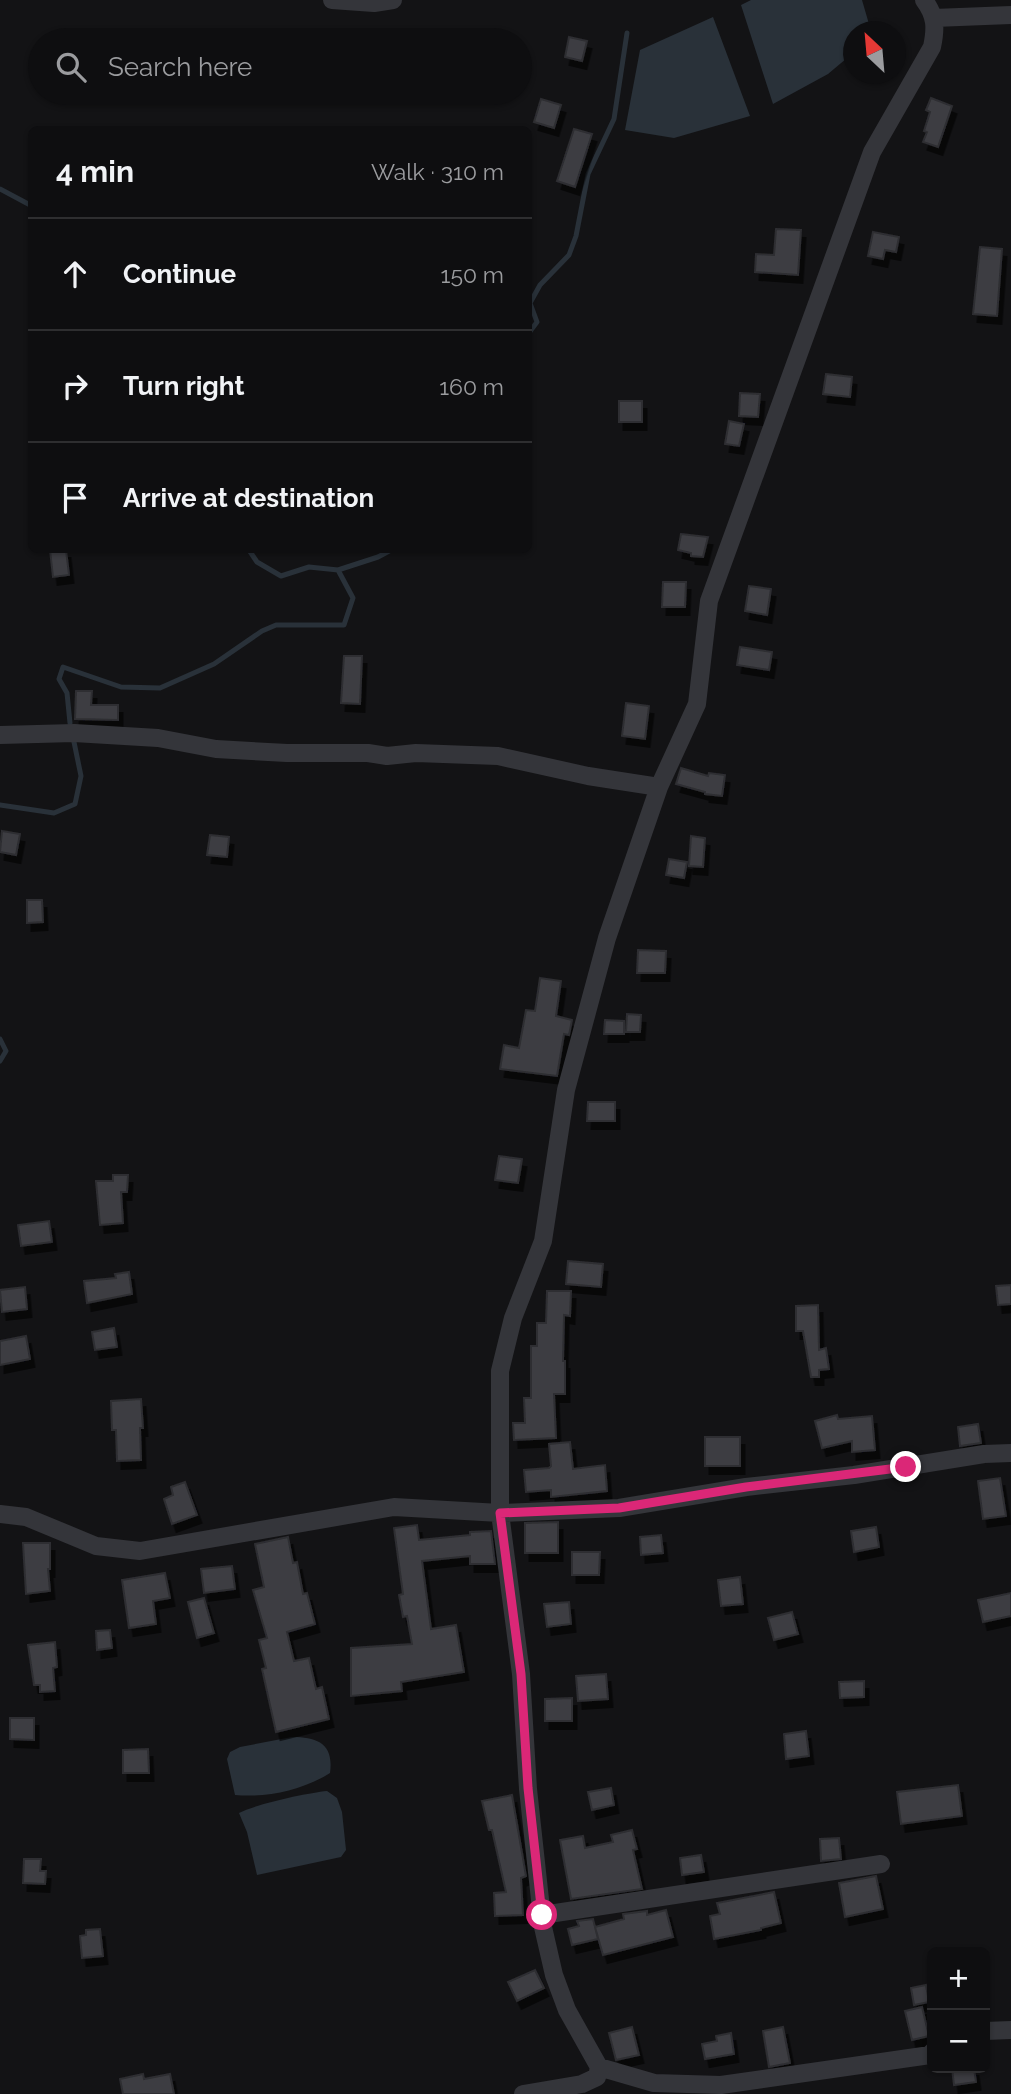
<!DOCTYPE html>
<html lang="en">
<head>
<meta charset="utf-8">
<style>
	:root { --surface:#0e0e10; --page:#171719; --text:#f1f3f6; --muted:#9b9c9f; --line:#2e2e30 }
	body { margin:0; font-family:Raleway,sans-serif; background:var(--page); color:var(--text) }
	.controls { position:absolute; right:21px; bottom:21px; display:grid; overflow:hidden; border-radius:10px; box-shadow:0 2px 5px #0004 }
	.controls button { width:63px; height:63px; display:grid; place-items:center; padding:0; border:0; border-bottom:2px solid var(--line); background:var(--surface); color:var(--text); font:35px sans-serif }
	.compass { position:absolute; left:843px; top:21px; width:63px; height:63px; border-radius:50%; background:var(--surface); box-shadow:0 2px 5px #0004; rotate:334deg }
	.stop { position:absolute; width:21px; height:21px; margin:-16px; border:5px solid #db2777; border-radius:50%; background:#fff }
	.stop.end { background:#db2777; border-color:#fff; box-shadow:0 2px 7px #0008 }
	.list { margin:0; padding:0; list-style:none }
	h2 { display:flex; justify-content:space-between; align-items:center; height:91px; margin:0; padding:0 28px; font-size:30px }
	h2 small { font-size:23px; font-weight:400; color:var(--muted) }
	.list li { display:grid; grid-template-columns:46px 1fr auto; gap:21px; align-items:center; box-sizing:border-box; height:112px; padding:0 28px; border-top:2px solid var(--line) }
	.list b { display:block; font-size:26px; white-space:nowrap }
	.list em { font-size:23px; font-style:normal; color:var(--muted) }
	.icon { flex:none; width:38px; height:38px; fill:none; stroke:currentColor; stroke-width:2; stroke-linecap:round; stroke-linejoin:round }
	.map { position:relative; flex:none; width:1011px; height:2094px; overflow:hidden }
	.search { position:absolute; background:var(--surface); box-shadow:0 2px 5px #0004; left:28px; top:28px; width:504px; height:77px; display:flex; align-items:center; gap:18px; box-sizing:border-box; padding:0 24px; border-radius:38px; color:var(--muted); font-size:26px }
	.panel { position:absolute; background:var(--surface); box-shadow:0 2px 5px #0004; left:28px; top:126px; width:504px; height:427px; border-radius:10px }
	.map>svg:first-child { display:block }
	.water { fill:#293139 }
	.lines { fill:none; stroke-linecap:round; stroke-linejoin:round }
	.stream { stroke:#293139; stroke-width:5 }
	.building { fill:#3d3e42; stroke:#2d2d31; stroke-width:2; filter:url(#shadow) }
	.street { stroke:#34353a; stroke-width:18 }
	.route { stroke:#db2777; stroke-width:9 }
</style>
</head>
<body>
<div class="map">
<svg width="1011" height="2094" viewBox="0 0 1011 2094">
	<defs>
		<filter id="shadow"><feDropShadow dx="4.5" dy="8" stdDeviation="0" flood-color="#0009"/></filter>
	</defs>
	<rect width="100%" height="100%" fill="#131315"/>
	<path class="water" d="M751,0H862L871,31L853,32V53L828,74L773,104L741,5Z
		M713,17L750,116L674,138L625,130L640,50Z
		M292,1737C318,1737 334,1744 330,1773C303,1790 267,1798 235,1795L227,1759L230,1752L240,1747Z
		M327,1791L337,1798L342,1812L346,1850L341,1857L257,1875L247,1832L239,1813C256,1804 307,1793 327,1791Z"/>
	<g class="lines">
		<path class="stream" d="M0,189L32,206
			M528,334L537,322L530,303L540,285L569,255L576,236L588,174L614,119L627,33
			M338,570L378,557L391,550
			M70,723L67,693L59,679L63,667L121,687L160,688L214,664L262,631L276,625H344L353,598L338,570L309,567L281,576L257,562L249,550
			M0,805L54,813L75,804L81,776L74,742
			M0,1039L6,1051L0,1061"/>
	</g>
	<path class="building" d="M569,37L587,41L582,61L565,57Z
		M931,98L952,106L938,147L923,142L927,132L924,131L930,112L926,110Z
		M541,99L561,105L554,128L534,122Z
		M574,129L592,134L575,187L557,181Z
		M776,229L801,230L798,275L755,272L756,254L774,255Z
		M873,232L899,237L896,252L885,250L883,259L868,256Z
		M980,247L1002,249L997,316L973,314Z
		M826,374L852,377L850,397L823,394Z
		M740,393L760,394L758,417L739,416Z
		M619,401H642V422H619Z
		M729,421L744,424L739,446L725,444Z
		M681,534L708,537L703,557L691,556V553L678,550Z
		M50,550H66L69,575L53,577Z
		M663,582H686L685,607H662Z
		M749,586L771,589L767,615L745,611Z
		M740,647L772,652L769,670L737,665Z
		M344,656H362L360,704L341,703Z
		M76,691H92L91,705H118V720L75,719Z
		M626,703L649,706L645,739L622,736Z
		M681,768L708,776L709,773L725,775L722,796L705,794V792L676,784Z
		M2,831L20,834L16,855L0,852Z
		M210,835L229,837L227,857L207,855Z
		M691,836L705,838L703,867L689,866Z
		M669,859L687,862L684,878L666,875Z
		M27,900H42L43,922L27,923Z
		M638,950L666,951L665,973H637Z
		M540,978L561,981L556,1016L572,1020L569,1035L564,1034L557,1076L500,1069L504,1045L519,1048L526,1010L535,1011Z
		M627,1014L641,1015L640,1032H626Z
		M605,1020L624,1021V1034H604Z
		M588,1102H615V1121H587Z
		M499,1156L522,1159L518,1183L495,1180Z
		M113,1175H128L127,1192H121L123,1223L100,1225L96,1181H113Z
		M49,1221L52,1242L21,1246L18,1225Z
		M568,1261L603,1264L601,1287L566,1284Z
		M129,1272L132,1294L87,1303L84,1281L116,1278L115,1274Z
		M1011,1285V1304L998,1305L996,1286Z
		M25,1287L27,1309L2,1312L0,1290Z
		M547,1291H571L570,1316L564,1315L563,1361H565V1394H554L556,1438L514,1440L513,1423H525L524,1398H531V1346H537V1323H546Z
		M818,1305L819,1350L826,1348L829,1369L819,1370V1377H811L803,1331H796V1306Z
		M114,1328L117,1347L95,1350L92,1332Z
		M26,1336L30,1359L0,1365V1341Z
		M141,1399L143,1428H140L141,1460L117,1461L116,1430H112L111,1401Z
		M837,1415L838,1419L872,1416L875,1450L852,1452V1441L822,1448L815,1421Z
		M978,1424L981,1443L960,1446L958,1427Z
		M705,1437H740V1466H705Z
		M570,1442L573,1469L605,1465L607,1491L551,1497V1490L526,1492L524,1470L549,1468L551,1466L549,1444Z
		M1000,1478L1006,1516L983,1519L978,1481Z
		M185,1482L197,1515L172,1524L164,1499L173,1495L171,1487Z
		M558,1522V1553H525V1523Z
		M417,1525L419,1540L470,1535V1532L491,1531L495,1564H470V1556L422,1561L431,1629L456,1625L464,1672L401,1682L402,1691L351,1696V1648L412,1644L407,1616L403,1617L399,1595L403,1594L394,1528Z
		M876,1527L879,1547L854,1552L851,1531Z
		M661,1535L663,1553L641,1555L640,1537Z
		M288,1537L293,1563L297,1562L303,1594L307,1593L315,1624L287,1632L294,1661L309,1658L316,1689L322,1687L329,1719L276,1732L262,1669L266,1668L259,1640L267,1638L253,1590L264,1587L255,1544Z
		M23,1543H50V1569H48L50,1591L26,1594Z
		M572,1552H600L599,1575H572Z
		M232,1566L235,1589L204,1593L201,1569Z
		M165,1573L170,1598L153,1601L156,1624L129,1628L122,1580Z
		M740,1577L743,1604L721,1606L718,1580Z
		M1011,1593V1616L983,1622L978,1600Z
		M204,1598L214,1633L197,1638L188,1602Z
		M569,1602L571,1624L547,1627L544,1604Z
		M792,1612L798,1634L774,1640L768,1618Z
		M110,1630L112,1648L97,1650L96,1631Z
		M55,1642L57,1667L53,1668L55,1691L40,1692V1685H34L28,1645Z
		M606,1674L608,1699L578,1701L576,1676Z
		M864,1681V1697L840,1698L839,1682Z
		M572,1698V1721H545V1699Z
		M10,1718H34V1740L10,1739Z
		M806,1731L809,1756L786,1759L784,1734Z
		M148,1749L149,1773H123V1750Z
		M958,1785L962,1816L901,1824L897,1792Z
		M611,1788L614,1805L592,1810L588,1792Z
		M512,1795L526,1876L521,1878L523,1915L495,1916L494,1893L506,1892L492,1830H489L482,1801Z
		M632,1830L637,1849L633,1850L642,1889L571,1899L560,1840L583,1836L585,1848L613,1842L611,1835Z
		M839,1838L841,1859L821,1861L820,1839Z
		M701,1855L704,1872L682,1875L680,1858Z
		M24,1859H41L40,1871H46L45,1884L23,1883Z
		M876,1876L883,1909L845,1917L839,1883Z
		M774,1892L781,1923L761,1928V1930L714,1939L710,1916L720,1914L717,1903Z
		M666,1910L673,1937L603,1955L595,1927L624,1919L623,1914L647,1911V1915Z
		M593,1919L598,1939L572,1945L568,1929L579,1926L577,1921Z
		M100,1929L103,1956L82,1958L80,1936L86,1935V1930Z
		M535,1970L544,1988L517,2001L508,1982Z
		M926,1985L929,2002L914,2005L911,1988Z
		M922,2007L929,2036L912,2040L905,2011Z
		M632,2027L639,2055L616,2060L609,2033Z
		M783,2027L790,2063L769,2067L763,2031Z
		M731,2033L734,2054L705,2059L702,2044L717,2041L716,2036Z
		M952,2068H974L976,2082L954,2085Z
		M143,2074L144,2079L170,2074L174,2094H123L120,2079Z"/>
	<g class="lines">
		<path class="street" d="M332,0L374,3L393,0
			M934,18L1011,15
			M0,735L74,733L158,738L216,749L287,753H368L387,756L416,753L498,756L588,776L659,787
			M0,1514L26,1517L96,1546L140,1551L394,1507L500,1513L619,1508L746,1487L854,1475L984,1454L1011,1453
			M542,1915L881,1864
			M985,2031L1011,2030
			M599,2067L654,2083L721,2085L930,2055L932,2052
			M523,2094L582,2084L597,2077L599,2067L567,2010L554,1975L543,1927L528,1789L521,1674L500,1513V1371L513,1318L543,1241L566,1090L607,938L659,787L697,704L709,601L872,152L932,47C936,28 936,16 924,0"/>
	</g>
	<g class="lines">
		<path class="route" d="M542,1915L528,1788L521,1674L500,1513L619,1508L746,1487L906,1467"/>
	</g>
</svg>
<div class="controls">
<button>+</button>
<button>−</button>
</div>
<svg class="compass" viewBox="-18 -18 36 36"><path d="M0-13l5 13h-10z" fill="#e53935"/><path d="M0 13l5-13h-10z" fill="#9b9c9f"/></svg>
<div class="stop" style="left:542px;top:1915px"></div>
<div class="stop end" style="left:906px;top:1467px"></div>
<div class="search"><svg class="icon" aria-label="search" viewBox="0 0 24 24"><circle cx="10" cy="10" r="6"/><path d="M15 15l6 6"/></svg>Search here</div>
<section class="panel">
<h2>4 min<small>Walk · 310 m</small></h2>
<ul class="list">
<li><svg class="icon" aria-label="ahead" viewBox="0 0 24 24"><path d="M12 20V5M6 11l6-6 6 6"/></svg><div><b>Continue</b></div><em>150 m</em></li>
<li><svg class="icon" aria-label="right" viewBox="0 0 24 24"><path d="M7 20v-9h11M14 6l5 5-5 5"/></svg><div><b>Turn right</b></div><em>160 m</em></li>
<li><svg class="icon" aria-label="arrive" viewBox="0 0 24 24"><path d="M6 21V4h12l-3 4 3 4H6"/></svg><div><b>Arrive at destination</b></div></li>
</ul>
</section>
</div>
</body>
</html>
